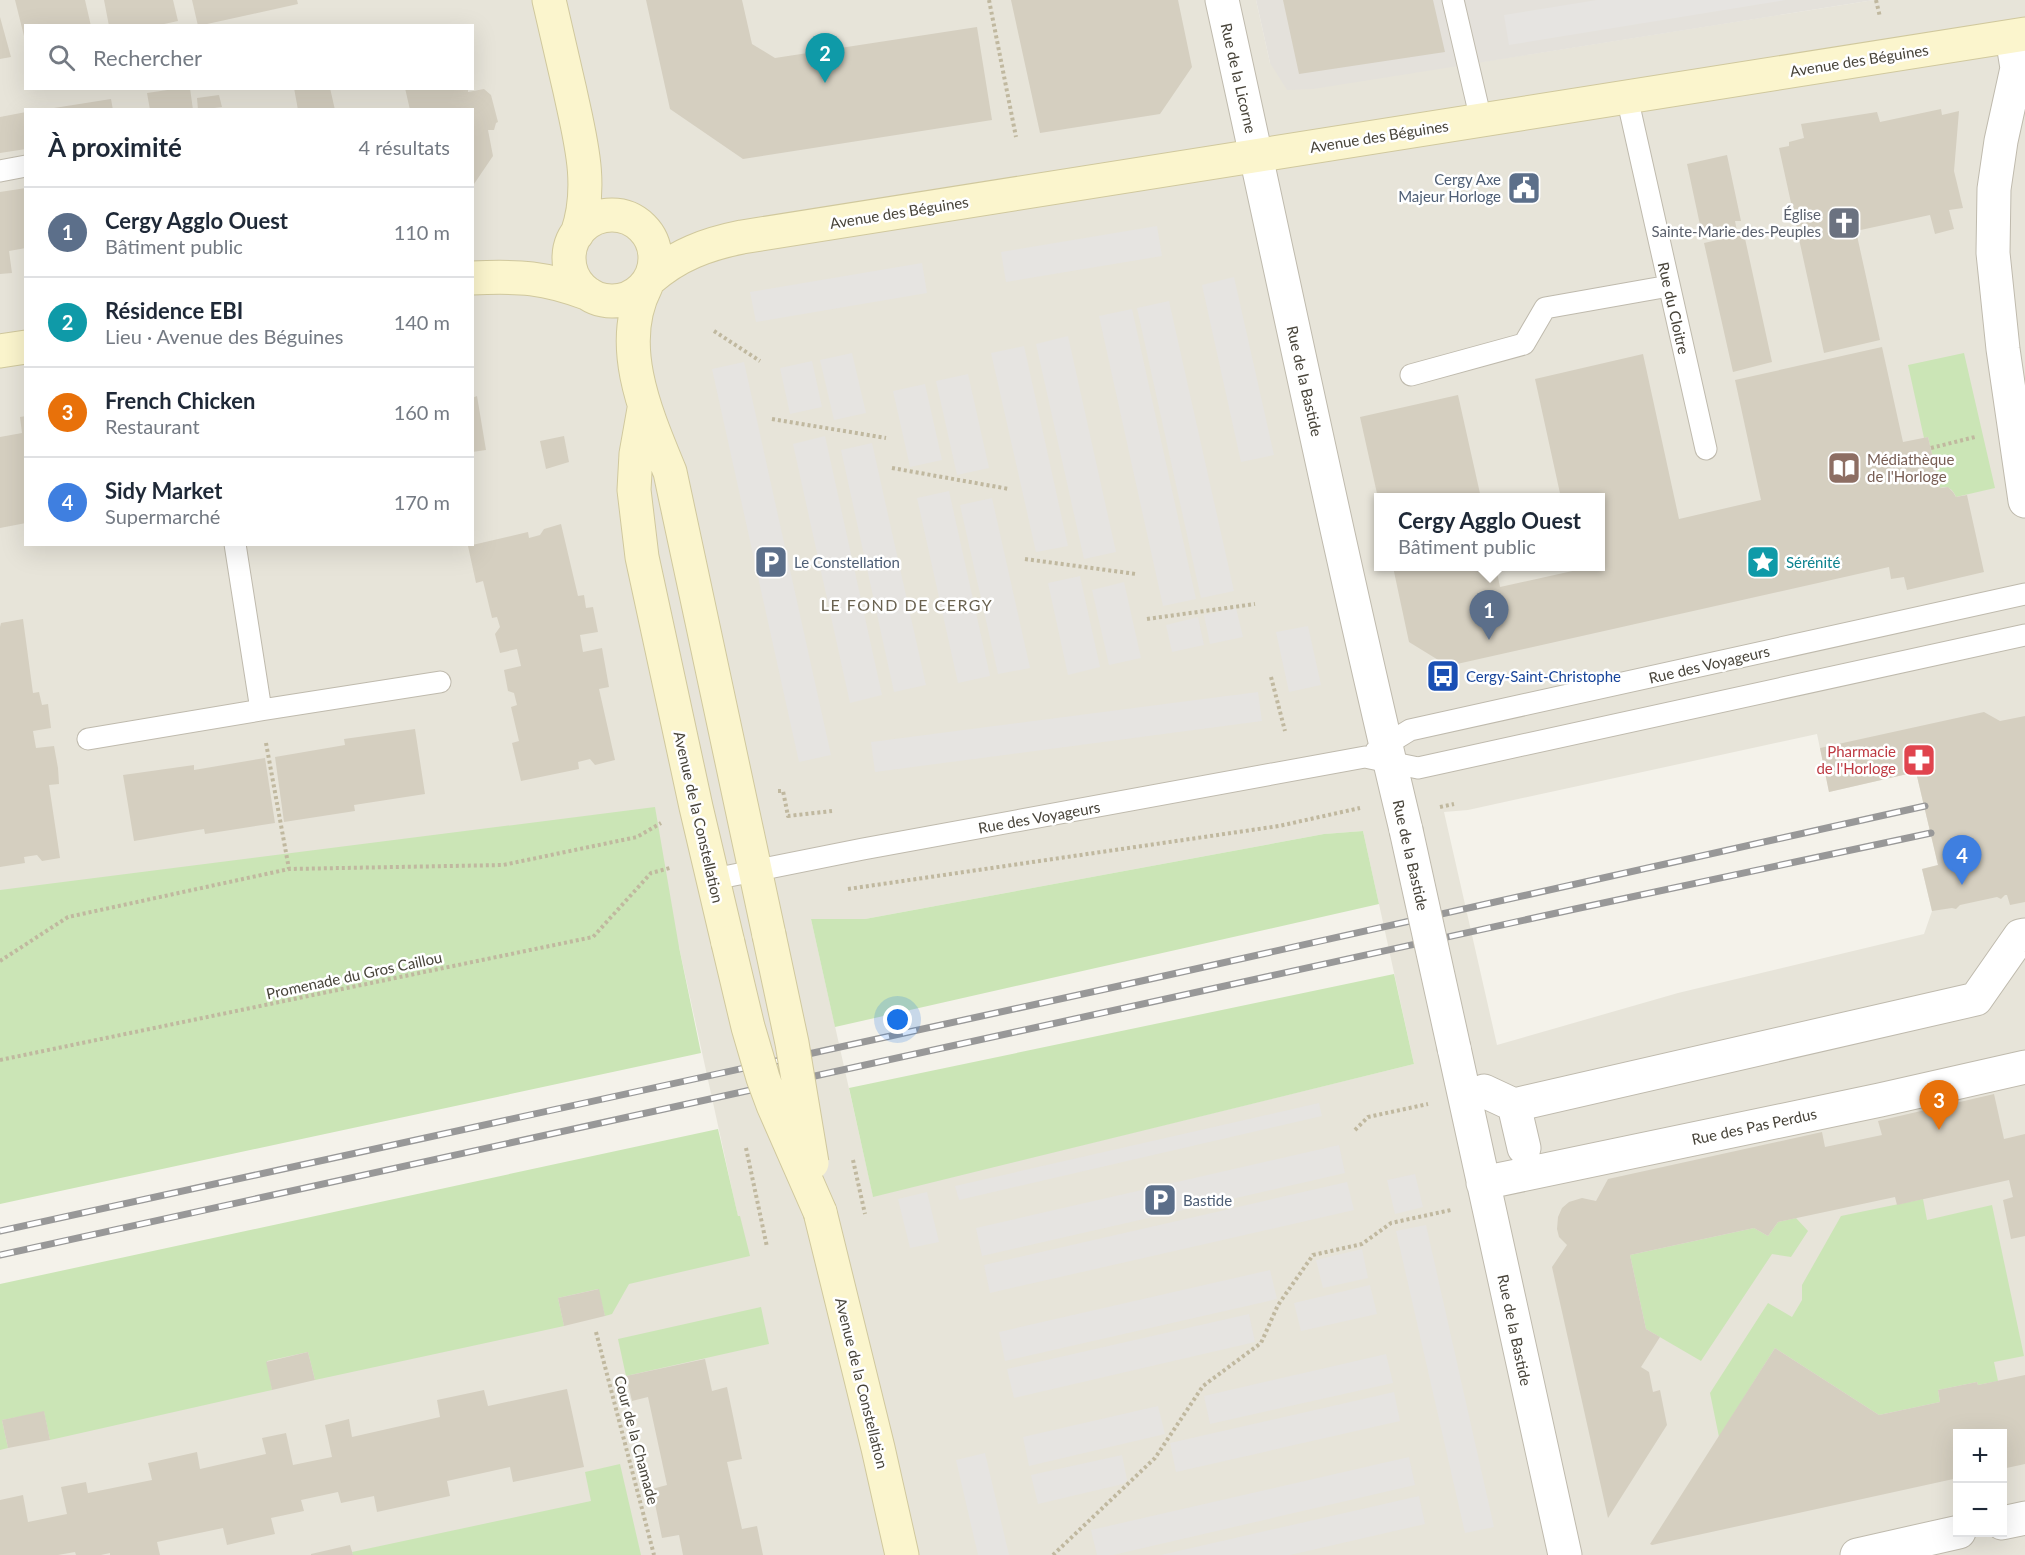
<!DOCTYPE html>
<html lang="fr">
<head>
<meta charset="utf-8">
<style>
	:root { --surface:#fff; --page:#f6f6f7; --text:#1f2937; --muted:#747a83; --line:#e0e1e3; --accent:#0f766e }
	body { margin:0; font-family:Lato,sans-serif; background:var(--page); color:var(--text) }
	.controls { position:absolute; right:18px; bottom:18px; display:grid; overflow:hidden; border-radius:0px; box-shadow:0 6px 24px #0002 }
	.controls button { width:54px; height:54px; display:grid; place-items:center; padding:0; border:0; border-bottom:2px solid var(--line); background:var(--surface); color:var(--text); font:30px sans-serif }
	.you { position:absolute; left:898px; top:1020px; width:21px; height:21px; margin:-15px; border:4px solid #fff; border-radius:50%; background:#1a73e8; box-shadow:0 0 0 9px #1a73e833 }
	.badge { display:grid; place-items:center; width:39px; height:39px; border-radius:50%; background:var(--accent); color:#fff; font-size:20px; font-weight:700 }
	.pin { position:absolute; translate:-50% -50px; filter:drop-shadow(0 2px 3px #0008) }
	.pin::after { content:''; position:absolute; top:32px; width:21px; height:18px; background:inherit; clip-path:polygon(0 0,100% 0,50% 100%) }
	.popup { position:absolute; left:1374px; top:493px; width:231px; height:78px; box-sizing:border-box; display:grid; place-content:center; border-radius:0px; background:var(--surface); filter:drop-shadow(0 2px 4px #0005); font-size:20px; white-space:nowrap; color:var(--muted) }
	.popup b { font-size:22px; color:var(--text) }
	.popup::after { content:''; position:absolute; left:50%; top:100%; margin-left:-12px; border:12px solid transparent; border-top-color:var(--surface) }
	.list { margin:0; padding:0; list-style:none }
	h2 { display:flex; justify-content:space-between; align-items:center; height:78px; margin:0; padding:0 24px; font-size:26px }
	h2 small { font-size:20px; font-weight:400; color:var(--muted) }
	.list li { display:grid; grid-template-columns:39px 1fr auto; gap:18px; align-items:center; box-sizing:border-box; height:90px; padding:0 24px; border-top:2px solid var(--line) }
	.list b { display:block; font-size:22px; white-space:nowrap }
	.list p { margin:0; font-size:20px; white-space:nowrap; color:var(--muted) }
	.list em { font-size:20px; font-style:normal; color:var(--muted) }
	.icon { flex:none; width:33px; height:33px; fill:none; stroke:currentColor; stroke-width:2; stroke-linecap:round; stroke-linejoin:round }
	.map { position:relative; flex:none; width:2025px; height:1555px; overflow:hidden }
	.search { position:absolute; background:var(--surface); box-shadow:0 6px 24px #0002; left:24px; top:24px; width:450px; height:66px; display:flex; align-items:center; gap:15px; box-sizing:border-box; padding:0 21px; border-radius:0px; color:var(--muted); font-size:22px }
	.panel { position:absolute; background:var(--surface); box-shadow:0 6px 24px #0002; left:24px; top:108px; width:450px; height:438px; border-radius:0px }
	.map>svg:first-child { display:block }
	.residential { fill:#e7e4d9; fill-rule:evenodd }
	.industrial { fill:#e4e1db }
	.green { fill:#cbe5b6 }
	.parking { fill:#e6e4e1 }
	.building { fill:#d5cfc0 }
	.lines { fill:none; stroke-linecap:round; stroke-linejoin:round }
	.lane-casing { stroke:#bfbaad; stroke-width:23 }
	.street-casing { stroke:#bfbaad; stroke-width:35 }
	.secondary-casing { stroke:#d0c89d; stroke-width:35 }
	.path { stroke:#c0b89f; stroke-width:4; stroke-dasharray:3 3; stroke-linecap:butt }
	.lane { stroke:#fff; stroke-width:21 }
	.street { stroke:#fff; stroke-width:33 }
	.secondary { stroke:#fbf5cd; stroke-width:33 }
	.rail-casing { stroke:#989898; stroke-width:7 }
	.rail { stroke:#fff; stroke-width:4.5; stroke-dasharray:14; stroke-linecap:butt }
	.street-bridge-casing { stroke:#bfbaad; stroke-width:35; stroke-linecap:butt }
	.secondary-bridge-casing { stroke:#d0c89d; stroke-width:35; stroke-linecap:butt }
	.path-bridge { stroke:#c0b89f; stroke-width:4; stroke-dasharray:3 3; stroke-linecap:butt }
	.street-bridge { stroke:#fff; stroke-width:33 }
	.secondary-bridge { stroke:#fbf5cd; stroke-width:33 }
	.labels { text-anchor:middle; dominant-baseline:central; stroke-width:5; stroke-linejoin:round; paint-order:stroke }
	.street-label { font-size:15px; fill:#474339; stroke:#fff }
	.service-label { font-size:15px; fill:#4e5e75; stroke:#fff; text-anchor:start }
	.worship-label { font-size:15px; fill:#5b616d; stroke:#fff; text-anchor:end }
	.education-label { font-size:15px; fill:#785e54; stroke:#fff; text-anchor:start }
	.culture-label { font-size:15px; fill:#0d838f; stroke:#fff; text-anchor:start }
	.transit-label { font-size:15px; fill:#164399; stroke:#fff; text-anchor:start }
	.health-label { font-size:15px; fill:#be3a42; stroke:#fff; text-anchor:end }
	.neighbourhood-label { font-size:16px; letter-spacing:1.5px; fill:#6a6250; stroke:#fff }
</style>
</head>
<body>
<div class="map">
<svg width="2025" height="1555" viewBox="0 0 2025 1555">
	<rect width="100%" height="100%" fill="#f4f2ea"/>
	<path class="residential" d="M0,0H1256L1270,63L1468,64L1874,0H2025V1555H0V1401L738,1217L679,947L0,1083ZM26,26H472V88H26ZM26,110H472V544H26ZM1378,498H1600V566H1378ZM1817,734L1829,792L1916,772L1938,865L1922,869L1932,911L1924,934L1678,993L1497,1045L1444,812L1468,810ZM1363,831L1414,1064L873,1196L811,919H865L1324,834ZM1958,1434H2002V1532H1958Z"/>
	<path class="industrial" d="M1256,0H1874L1313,89L1287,90L1270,63Z"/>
	<path class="green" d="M1964,353L1995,488L1956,497C1953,490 1948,485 1940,488L1928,437L1924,438L1908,365Z
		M655,807L679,947L701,1053L0,1204V890Z
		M1363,831L1379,904L835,1027L811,919H865L1324,834Z
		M1394,974L1414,1064L873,1197L849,1088Z
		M718,1129L738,1216H740L750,1256L629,1284L612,1314L605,1316L598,1289L558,1298L564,1326L315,1380L308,1352L267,1361L272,1390L50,1440L44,1412L2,1420L8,1448L0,1450V1284Z
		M1923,1199L1927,1220L1992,1205L2024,1356L1994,1362L1998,1381L1978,1385L1977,1382L1938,1390L1940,1402L1879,1415L1775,1348L1719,1437L1710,1393L1768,1303L1792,1317L1802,1300V1285L1841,1216Z
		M1796,1218L1808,1231L1791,1257L1772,1254L1701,1361L1646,1329L1630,1255L1754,1228L1768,1236L1778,1222Z
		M761,1307L769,1344L626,1376L618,1339Z
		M620,1464L641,1555H353L352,1552L591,1501L585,1472Z"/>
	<path class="parking" d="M1597,0H1786L1509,45L1504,15Z
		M1157,226L1162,256L1006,282L1001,252Z
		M922,263L927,293L756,322L750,292Z
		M1234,277L1274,455L1241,462L1202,285Z
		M1169,301L1234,591L1201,598L1137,308Z
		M1132,309L1196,599L1163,606L1099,316Z
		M1068,336L1116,552L1084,559L1036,344Z
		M1024,346L1068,546L1036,552L991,353Z
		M852,353L866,413L834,420L820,360Z
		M812,361L822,407L790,414L780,368Z
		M744,362L831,755L799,762L712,369Z
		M968,374L989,468L957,475L936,381Z
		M925,384L942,460L910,467L893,391Z
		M825,436L882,695L850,703L793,444Z
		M872,443L926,685L894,692L841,450Z
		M949,491L990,676L958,683L917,498Z
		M992,498L1030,668L998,674L960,505Z
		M1080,576L1100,667L1068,675L1048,583Z
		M1124,582L1141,658L1109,665L1092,590Z
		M1236,608L1243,637L1210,644L1204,615Z
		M1198,617L1204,645L1172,652L1166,625Z
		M1308,626L1321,685L1289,692L1276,632Z
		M1258,692L1262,721L875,772L871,742Z
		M1319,1103L1322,1116L959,1200L955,1186Z
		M1339,1145L1345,1173L982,1256L976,1228Z
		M1415,1174L1423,1207L1395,1214L1387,1180Z
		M1347,1182L1354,1210L990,1293L984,1265Z
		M927,1192L939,1242L910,1248L898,1199Z
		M1426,1225L1494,1527L1465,1533L1396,1231Z
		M1362,1249L1368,1278L1323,1288L1316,1260Z
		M1270,1270L1277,1299L1005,1361L999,1332Z
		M1370,1285L1377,1314L1301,1331L1294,1303Z
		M1249,1314L1255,1342L1014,1398L1007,1369Z
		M1386,1354L1393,1383L1210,1424L1204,1396Z
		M1394,1392L1400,1421L1176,1472L1170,1443Z
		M1158,1406L1165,1434L1029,1466L1023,1437Z
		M985,1453L1009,1555H978L956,1460Z
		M1122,1455L1127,1480L1123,1484L1038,1504L1031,1475Z
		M1409,1457L1415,1485L1113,1555H1097L1091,1530Z
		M1419,1496L1425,1524L1290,1555H1161Z"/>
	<path class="building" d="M15,0H85L91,26H26L25,40Z
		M104,0H173L178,21L155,26H109Z
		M192,0H297L298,4L198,26Z
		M646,0H742L752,44L775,58L977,27L992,120L743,159L670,109Z
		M1011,0H1178L1192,67L1160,114L1040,133Z
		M1283,0H1433L1445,52L1299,74Z
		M0,17L11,57L0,59Z
		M181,88H190L193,110H150L147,93Z
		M294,88H330L335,110H298Z
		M405,88H468V92L484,89L491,95L498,122L496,123L494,130H488L493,156L474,184H472V110H410Z
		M219,95L222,107L198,110L197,98Z
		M111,99L113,110H54V108Z
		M1941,109L1942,115L1959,111L1954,171L1963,208L1949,210L1954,229L1935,234L1930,215L1856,231L1880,340L1824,353L1779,148L1789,146V142L1804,138L1801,124L1877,112L1880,122Z
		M26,112V149L0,153V117Z
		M1727,155L1741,221H1735L1737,231L1703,239L1687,164Z
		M26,188V248L9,251L12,273L0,274V192Z
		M1744,234L1772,362L1733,372L1704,243Z
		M1882,347L1903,442L1928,437L1940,488L1948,487L1953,492L1956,497L1967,495L1984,572L1907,590L1904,577L1891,579L1889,567L1448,666L1409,642L1393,567H1496L1500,587L1577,570L1576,567H1600V498H1561L1535,379L1643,354L1679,519L1761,500L1735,380Z
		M1458,395L1481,498H1378L1360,417Z
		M477,396L486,450L472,452V398Z
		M26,416V523L0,528V437L22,433L20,417Z
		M564,436L569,462L546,469L540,441Z
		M561,524L578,596L584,595L586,608L593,607L598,632L580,635L583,652L602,648L609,687L599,689L615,760L595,765L590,759L578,762L579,769L521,781L512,743L519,741L511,707L517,705L514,693L508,691L504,670L521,666L517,649L500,653L495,634L500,627L497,617L492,618L483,581L476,583L468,546L528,532L529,538L540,535L544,529Z
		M23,619L33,693L39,692L42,705L48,704L51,728L33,731L36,748L54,746L58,768L59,784L49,785L60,858L42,861L37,855L24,857L25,863L0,867V627L1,623Z
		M1984,712L2000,721L2025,716V902L2010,905L2007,895H2005L2001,899L1997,897L1960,905L1956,909L1952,908L1932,911L1922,869L1938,865L1916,772L1829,792L1820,748Z
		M415,729L425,794L354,805L355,811L284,822L275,757L345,745L344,739Z
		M265,758L275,823L205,834L204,829L134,841L123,775L194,765V770Z
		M1994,1094L2004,1139L2025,1134V1236L2011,1239L2003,1200L2013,1197L2009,1180L1897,1205L1895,1197L1778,1222L1768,1236L1754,1228L1630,1255L1646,1329L1660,1337L1641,1367L1649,1372L1653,1392L1660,1390L1667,1425L1608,1518L1552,1267L1567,1245L1559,1237L1557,1229L1558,1217L1562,1208L1569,1202L1582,1198L1596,1201L1608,1179L1822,1132L1825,1147L1882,1135L1878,1121Z
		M599,1289L605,1316L564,1326L558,1298Z
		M1775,1348L1879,1415L1940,1402L1938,1390L1977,1382L1978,1385L2025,1375V1464L2002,1469V1434H1958V1478L1652,1545L1650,1544Z
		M308,1352L315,1380L272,1390L266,1362Z
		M705,1359L712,1391L727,1387L742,1459L727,1462L742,1529L757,1526L763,1555H683L679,1535L662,1538L652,1489L667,1485L648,1397L632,1401L626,1376Z
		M567,1389L584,1467L513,1482L510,1467L447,1481L450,1496L377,1512L374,1496L341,1503L338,1492L301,1500L304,1511L271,1518L275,1534L227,1545L223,1528L157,1542L160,1555H110V1553L101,1555H76L75,1552L58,1555H0V1500L23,1495L28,1522L67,1514L61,1487L86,1482L88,1493L152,1480L148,1463L197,1452L200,1469L266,1454L262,1438L286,1433L293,1465L332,1457L325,1425L349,1419L352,1437L440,1417L437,1400L484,1390L488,1406Z
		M44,1411L50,1440L8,1448L2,1420Z
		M350,1545L353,1555H311V1554Z"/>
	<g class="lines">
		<g class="lane-casing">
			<path id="lane" d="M1453,0L1481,120
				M1627,97L1706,449
				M0,171L26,166
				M1411,375L1524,344L1545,308L1669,286
				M261,710L440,682
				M88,739L261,710L235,544
				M1376,751L1410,730L2025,594
				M714,879L863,849L1365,757L1418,768L2025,635"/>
		</g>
		<g class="street-casing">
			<path id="street" d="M1222,0C1283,277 1340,555 1406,830
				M2012,37L2017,68L2001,141L1994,189L1993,253L2003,349L2025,501
				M1454,1048L1565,1555
				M1484,1091L1514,1105L1976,999L2020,936L2025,935
				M1514,1105L1524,1148
				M1483,1183L1880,1100L2025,1067
				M2002,1523L2025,1518
				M1857,1555L1959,1532"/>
		</g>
		<g class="secondary-casing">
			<path id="secondary" d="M549,0C556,30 563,61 570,91C580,138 594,186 577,234
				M569 258a43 43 0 1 1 86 0a43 43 0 1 1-86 0Z
				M472,278C520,276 544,277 589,294
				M650,279C677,255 707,244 742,237L2025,34
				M646,286C615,345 647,416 670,472L769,935
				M0,351L26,347
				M644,409L636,454L634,490L642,557L696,807L728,943
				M820,1212L878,1448L902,1555"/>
		</g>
		<path class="path" d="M989,0L1016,137
			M1876,0L1880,17
			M714,331L760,361
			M772,419L886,438
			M1931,448L1975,437
			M892,468L1009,489
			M1025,559L1136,574
			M1147,619L1255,604
			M1271,677L1285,731
			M266,743L289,869
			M778,791H783L788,816L832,811
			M1440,807L1454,804
			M848,889L1279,826L1360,808
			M0,961L68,917L289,869L503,865L637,837L661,823
			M0,1060L593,937L651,873L670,868
			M1355,1130L1368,1117L1428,1104
			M596,1332L654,1555
			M1053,1555L1155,1458L1203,1386L1261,1343L1278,1305L1313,1255L1362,1244L1391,1223L1451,1210"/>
		<use href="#lane" class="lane"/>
		<use href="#street" class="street"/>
		<use href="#secondary" class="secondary"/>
		<g class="rail-casing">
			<path id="rail" d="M0,1231L1119,986L1925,806
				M0,1255L1575,909L1931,833"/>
		</g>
		<use href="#rail" class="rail"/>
		<g class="street-bridge-casing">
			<path id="street-bridge" d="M1406,830L1454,1048"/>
		</g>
		<g class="secondary-bridge-casing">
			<path id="secondary-bridge" d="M769,935L792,1043L812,1163
				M728,943L748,1027L763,1078L773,1105L820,1212"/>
		</g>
		<path class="path-bridge" d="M746,1148L767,1247
			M853,1160L865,1214"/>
		<use href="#street-bridge" class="street-bridge"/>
		<use href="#secondary-bridge" class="secondary-bridge"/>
	</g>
	<defs>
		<g id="civic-square" transform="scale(1.725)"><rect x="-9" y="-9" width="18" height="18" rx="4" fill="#5c6f8a" stroke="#fff"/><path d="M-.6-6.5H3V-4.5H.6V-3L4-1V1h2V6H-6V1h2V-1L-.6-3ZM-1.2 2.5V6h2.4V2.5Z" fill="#fff"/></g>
		<g id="church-square" transform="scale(1.725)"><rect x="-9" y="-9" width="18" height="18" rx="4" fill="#6b7280" stroke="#fff"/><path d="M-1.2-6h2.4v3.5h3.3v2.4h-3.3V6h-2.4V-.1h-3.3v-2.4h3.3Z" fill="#fff"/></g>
		<g id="library-square" transform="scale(1.725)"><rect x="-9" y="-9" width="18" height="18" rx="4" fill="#8d6e63" stroke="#fff"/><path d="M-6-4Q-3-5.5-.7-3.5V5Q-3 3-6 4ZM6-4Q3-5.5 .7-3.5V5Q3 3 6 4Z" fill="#fff"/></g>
		<g id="parking-square" transform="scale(1.725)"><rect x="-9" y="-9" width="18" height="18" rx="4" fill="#5c6f8a" stroke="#fff"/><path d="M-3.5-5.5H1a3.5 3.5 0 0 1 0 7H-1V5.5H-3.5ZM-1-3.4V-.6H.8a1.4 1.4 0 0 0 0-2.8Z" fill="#fff"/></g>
		<g id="sight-square" transform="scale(1.725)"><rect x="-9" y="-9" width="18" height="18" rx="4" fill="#0f9aa8" stroke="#fff"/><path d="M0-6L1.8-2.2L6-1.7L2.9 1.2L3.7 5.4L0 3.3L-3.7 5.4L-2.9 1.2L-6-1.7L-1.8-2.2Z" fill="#fff"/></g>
		<g id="bus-square" transform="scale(1.725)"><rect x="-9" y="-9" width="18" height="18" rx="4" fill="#1a4fb4" stroke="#fff"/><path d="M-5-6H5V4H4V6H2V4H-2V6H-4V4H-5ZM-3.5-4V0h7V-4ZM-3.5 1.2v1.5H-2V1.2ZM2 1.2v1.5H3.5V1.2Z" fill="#fff"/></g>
		<g id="pharmacy-square" transform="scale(1.725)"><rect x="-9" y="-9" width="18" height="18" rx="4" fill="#e0444e" stroke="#fff"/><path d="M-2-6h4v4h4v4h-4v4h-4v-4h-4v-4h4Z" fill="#fff"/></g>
	</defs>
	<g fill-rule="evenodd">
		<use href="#civic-square" x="1524" y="188"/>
		<use href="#church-square" x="1844" y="223"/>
		<use href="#library-square" x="1844" y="468"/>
		<use href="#parking-square" x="771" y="562"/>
		<use href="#sight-square" x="1763" y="562"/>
		<use href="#bus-square" x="1443" y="676"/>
		<use href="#pharmacy-square" x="1919" y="760"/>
		<use href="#parking-square" x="1160" y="1200"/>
	</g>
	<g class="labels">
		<g class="street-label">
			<text transform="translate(1859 60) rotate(-9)">Avenue des Béguines</text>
			<text transform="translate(1239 78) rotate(77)">Rue de la Licorne</text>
			<text transform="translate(1379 136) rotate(-9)">Avenue des Béguines</text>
			<text transform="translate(899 212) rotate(-9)">Avenue des Béguines</text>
			<text transform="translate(1674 308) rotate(77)">Rue du Cloitre</text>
			<text transform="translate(1305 381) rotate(77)">Rue de la Bastide</text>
			<text transform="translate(1709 664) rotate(-13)">Rue des Voyageurs</text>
			<text transform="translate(699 817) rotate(77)">Avenue de la Constellation</text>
			<text transform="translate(1039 817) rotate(-10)">Rue des Voyageurs</text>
			<text transform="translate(1411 855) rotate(77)">Rue de la Bastide</text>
			<text transform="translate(354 975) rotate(-12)">Promenade du Gros Caillou</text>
			<text transform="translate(1754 1126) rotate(-12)">Rue des Pas Perdus</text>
			<text transform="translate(1515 1330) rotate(78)">Rue de la Bastide</text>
			<text transform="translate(862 1383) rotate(76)">Avenue de la Constellation</text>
			<text transform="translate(637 1440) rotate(75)">Cour de la Chamade</text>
		</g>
		<g class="service-label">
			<text x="1501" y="179" text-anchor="end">Cergy Axe<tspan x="1501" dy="17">Majeur Horloge</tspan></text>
			<text x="794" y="562">Le Constellation</text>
			<text x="1183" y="1200">Bastide</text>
		</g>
		<g class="worship-label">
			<text x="1821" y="214">Église<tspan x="1821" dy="17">Sainte-Marie-des-Peuples</tspan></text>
		</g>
		<g class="education-label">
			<text x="1867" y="459">Médiathèque<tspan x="1867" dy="17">de l'Horloge</tspan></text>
		</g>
		<g class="culture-label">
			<text x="1786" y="562">Sérénité</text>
		</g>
		<g class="transit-label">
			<text x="1466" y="676">Cergy-Saint-Christophe</text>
		</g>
		<g class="health-label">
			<text x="1896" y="751">Pharmacie<tspan x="1896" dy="17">de l'Horloge</tspan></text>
		</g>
		<g class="neighbourhood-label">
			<text x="907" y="604">LE FOND DE CERGY</text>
		</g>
	</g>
</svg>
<div class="controls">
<button>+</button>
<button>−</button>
</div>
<div class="you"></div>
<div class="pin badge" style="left:1489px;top:640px;background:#5c6f8a">1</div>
<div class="popup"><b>Cergy Agglo Ouest</b>Bâtiment public</div>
<div class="pin badge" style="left:825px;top:83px;background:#0f9aa8">2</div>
<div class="pin badge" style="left:1939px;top:1130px;background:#e8710a">3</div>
<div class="pin badge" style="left:1962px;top:885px;background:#3f7fe0">4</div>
<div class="search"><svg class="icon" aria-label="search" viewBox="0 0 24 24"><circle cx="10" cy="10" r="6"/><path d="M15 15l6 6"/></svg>Rechercher</div>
<section class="panel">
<h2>À proximité<small>4 résultats</small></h2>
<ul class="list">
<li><span class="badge" style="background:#5c6f8a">1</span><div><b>Cergy Agglo Ouest</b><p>Bâtiment public</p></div><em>110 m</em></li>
<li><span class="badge" style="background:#0f9aa8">2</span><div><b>Résidence EBI</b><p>Lieu · Avenue des Béguines</p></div><em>140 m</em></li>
<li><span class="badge" style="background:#e8710a">3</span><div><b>French Chicken</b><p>Restaurant</p></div><em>160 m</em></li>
<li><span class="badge" style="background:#3f7fe0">4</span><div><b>Sidy Market</b><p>Supermarché</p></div><em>170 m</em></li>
</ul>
</section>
</div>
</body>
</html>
